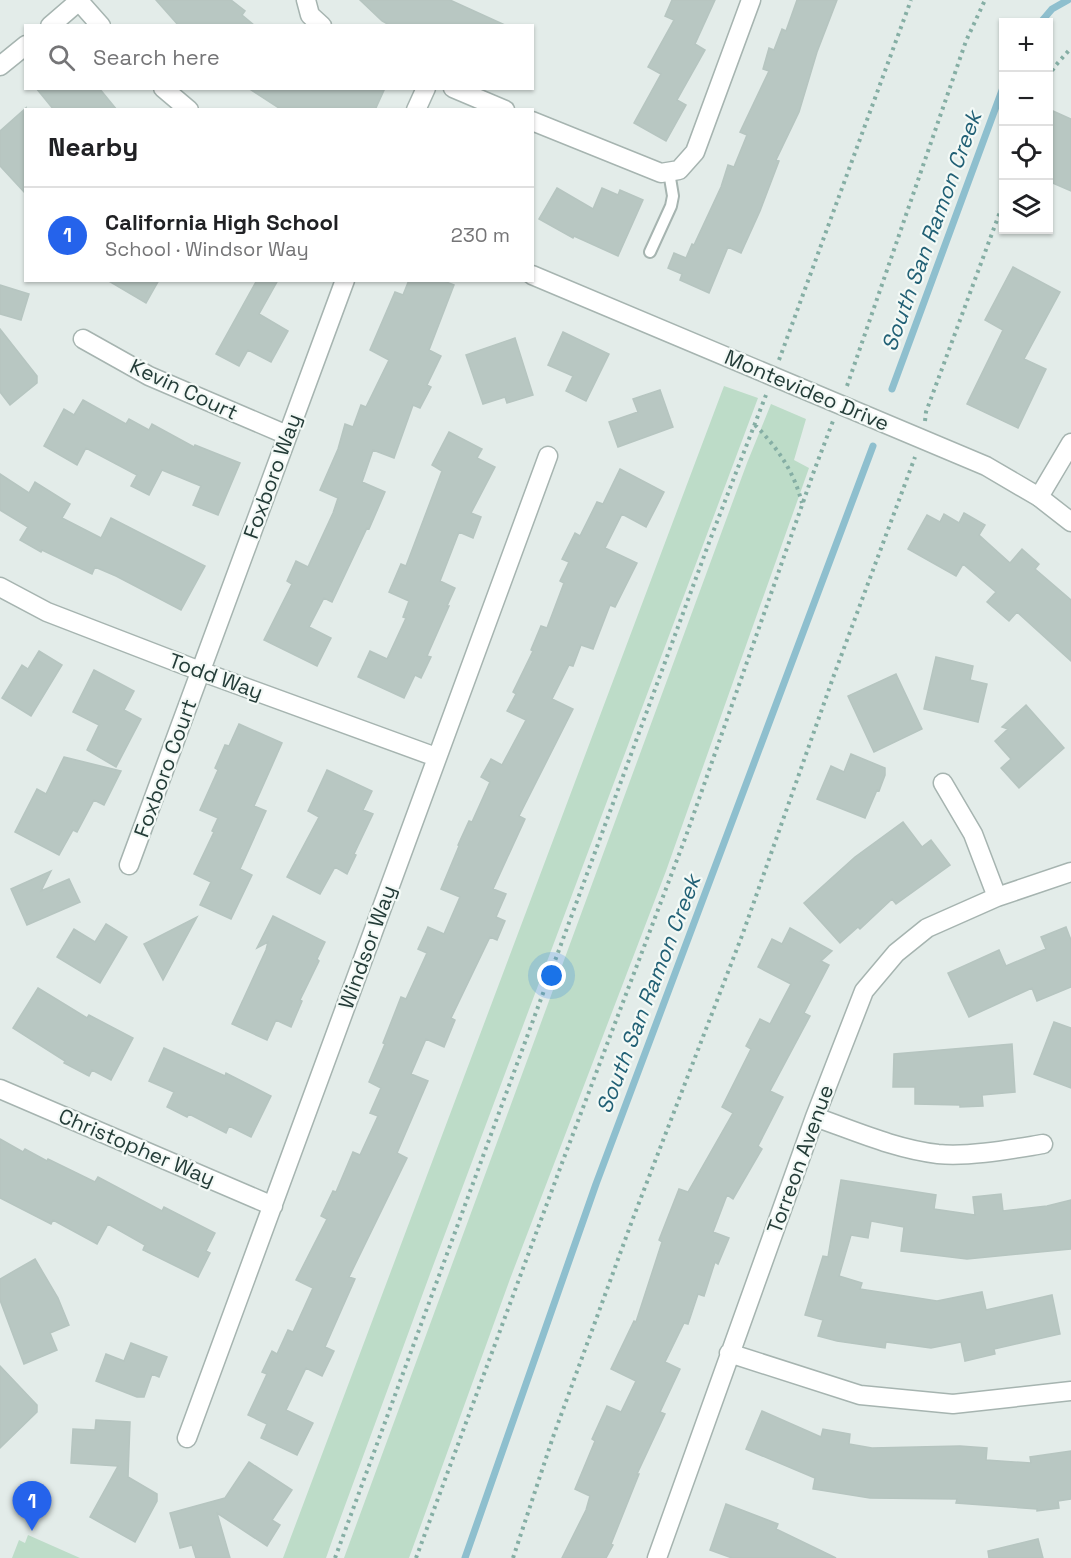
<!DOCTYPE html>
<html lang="en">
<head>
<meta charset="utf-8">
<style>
	:root { --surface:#fff; --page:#f6f6f6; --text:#202124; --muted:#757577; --line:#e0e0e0; --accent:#2563eb }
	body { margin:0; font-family:"Space Grotesk",sans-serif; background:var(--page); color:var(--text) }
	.controls { position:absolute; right:18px; top:18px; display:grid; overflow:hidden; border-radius:0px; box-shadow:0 2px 4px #0004 }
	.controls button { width:54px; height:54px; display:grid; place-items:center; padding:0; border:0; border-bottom:2px solid var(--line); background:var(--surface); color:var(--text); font:30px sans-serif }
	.you { position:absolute; left:552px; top:976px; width:21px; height:21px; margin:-15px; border:4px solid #fff; border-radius:50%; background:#1a73e8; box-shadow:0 0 0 9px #1a73e833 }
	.badge { display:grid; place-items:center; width:39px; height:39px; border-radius:50%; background:var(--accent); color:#fff; font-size:20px; font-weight:700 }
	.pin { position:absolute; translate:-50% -50px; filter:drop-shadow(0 2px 3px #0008) }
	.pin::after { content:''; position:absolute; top:32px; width:21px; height:18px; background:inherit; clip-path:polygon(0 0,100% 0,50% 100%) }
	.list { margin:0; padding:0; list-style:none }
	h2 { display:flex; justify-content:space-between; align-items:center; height:78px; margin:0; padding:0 24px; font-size:26px }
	h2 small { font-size:20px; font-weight:400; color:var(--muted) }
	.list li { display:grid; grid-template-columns:39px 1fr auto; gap:18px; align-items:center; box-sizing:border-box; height:96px; padding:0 24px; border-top:2px solid var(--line) }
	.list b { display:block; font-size:22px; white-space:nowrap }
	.list p { margin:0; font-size:20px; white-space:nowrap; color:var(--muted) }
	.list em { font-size:20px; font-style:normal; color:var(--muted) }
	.icon { flex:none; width:33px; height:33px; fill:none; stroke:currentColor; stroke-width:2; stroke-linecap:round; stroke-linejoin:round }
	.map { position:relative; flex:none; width:1071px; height:1558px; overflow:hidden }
	.search { position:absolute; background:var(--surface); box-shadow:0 2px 4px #0004; left:24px; top:24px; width:510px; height:66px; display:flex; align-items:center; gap:15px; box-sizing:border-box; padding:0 21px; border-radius:0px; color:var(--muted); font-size:22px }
	.panel { position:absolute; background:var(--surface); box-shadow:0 2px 4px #0004; left:24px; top:108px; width:510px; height:174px; border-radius:0px }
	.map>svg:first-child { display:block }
	.green { fill:#bddcc8 }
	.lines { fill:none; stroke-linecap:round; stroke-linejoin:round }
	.stream { stroke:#8ebfce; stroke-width:7 }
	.building { fill:#b8c7c2; stroke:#b6c5c0; stroke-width:1.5 }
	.service-casing { stroke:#a6b4b0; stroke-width:14 }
	.minor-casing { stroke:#a6b4b0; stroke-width:21 }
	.tertiary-casing { stroke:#a6b4b0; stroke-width:21 }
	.path { stroke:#85aea4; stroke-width:4; stroke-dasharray:3 4.5; stroke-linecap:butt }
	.service { stroke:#fff; stroke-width:10 }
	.minor { stroke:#fff; stroke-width:18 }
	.tertiary { stroke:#fff; stroke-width:18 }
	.labels { text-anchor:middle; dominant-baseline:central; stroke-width:4.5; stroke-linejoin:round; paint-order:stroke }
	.street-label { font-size:21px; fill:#243c38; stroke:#f3f9f6 }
	.water-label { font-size:22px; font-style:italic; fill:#216075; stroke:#f3f9f6 }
</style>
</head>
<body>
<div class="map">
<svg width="1071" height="1558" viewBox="0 0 1071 1558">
	<rect width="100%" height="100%" fill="#e3ece9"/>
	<path class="green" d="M724,386L758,398L430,1274L332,1541L326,1558H283Z
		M771,404L806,419L794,460L809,468L666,871L510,1279L409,1558H344L747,463Z
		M28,1535L80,1558H12L19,1540L25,1543Z"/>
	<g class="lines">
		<path class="stream" d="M1041,22L1052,9L1068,0
			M892,389L1004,85
			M465,1558L596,1184L873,446"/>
	</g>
	<path class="building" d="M156,0H231L245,11L242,15L255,26H179Z
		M360,0H450L507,26H391L382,21Z
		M672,0H715L695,44L705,50L677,100L686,105L666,141L634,123L661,74L648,67L674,20L665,16Z
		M797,0H837L817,52L799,112L776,160L779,161L760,211L741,253L728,247L709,293L680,280L682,274L668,268L674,253L686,258L692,244L694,245L721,187L728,165L734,167L747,135L740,132L769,71L763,69L769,48L774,50L782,29L786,31Z
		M36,88H99L117,110H54Z
		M248,88H385L375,110H282Z
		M26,108V194L0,166V131Z
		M1053,111L1071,119V191L1048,181V121Z
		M557,188L593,209L602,188L618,195L620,190L643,200L618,256L574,236L573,238L539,219Z
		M1013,267L1060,292L1024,359L1046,369L1018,428L967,404L1003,330L985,320Z
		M107,280H159L146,303Z
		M257,280H278L259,314L288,331L271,362L248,350L239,366L216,354Z
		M409,280H441L454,285L429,350L441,356L427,385L431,387L420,408L413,405L394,458L373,450L362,482L385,492L369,529L367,528L332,602L324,598L309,627L331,638L317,666L264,640L292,584L287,581L296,561L308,567L333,513L338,498L320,490L338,449L345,424L353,427L361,405L366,407L389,360L370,350L395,292L403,295Z
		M0,285L29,294L21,320L0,314Z
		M0,329L37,376V383L10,405L0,392Z
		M563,332L609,354L586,401L566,391L573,376L548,365Z
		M515,338L533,395L507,403L505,397L483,404L466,355Z
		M660,390L673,427L618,447L609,422L638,412L633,399Z
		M83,400L126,424L129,419L149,430L152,424L194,447L195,445L240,463L218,515L193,505L201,486L162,470L149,495L131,486L137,475L86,448L77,465L44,446L64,409L74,415Z
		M449,432L482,449L477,458L495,467L471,513L481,517L473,538L459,532L440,581L455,588L447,606H449L427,656L431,657L421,678L415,675L404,698L358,677L370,651L387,659L406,618L403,617L409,601L389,592L401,564L406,566L442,471L432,465Z
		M620,469L664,492L646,527L622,514L605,548L637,563L615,607L610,605L593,649L581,645L573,666L569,665L552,699L573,709L519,816L525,819L493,889L506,894L496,917L505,921L497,940L490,937L451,1018L455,1020L444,1047L426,1039L411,1074L428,1081L397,1153L407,1158L349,1277L355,1279L325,1347L334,1351L322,1376L306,1368L286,1410L313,1423L297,1455L261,1438L267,1424L248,1415L267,1374L262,1372L272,1351L277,1354L288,1330L293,1332L313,1288L296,1280L327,1219L321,1216L333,1191L336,1192L353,1152L360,1155L378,1116L370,1113L381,1088L369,1082L385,1044L383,1043L401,997L406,999L427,953L418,949L428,927L444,934L460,897L441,889L459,846L458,845L469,821L472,822L490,782L481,777L491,759L502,765L526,720L507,711L516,694L513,692L533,651L531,650L541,626L547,628L564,583L560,581L569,562L562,559L575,533L580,536L597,502L603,504Z
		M0,474L29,493L35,482L70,504L62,518L101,538L111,518L205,566L181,610L116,576L95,567L92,574L42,550L41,552L20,540L28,527L0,510Z
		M964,513L985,525L979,535L1010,563L1022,549L1039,564L1035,569L1071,600V661L1017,612L1009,621L987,602L996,592L963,564L956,576L908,549L927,515L940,522L944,514L959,523Z
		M39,651L62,665L31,716L2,698L22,665L28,669Z
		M936,657L973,666L970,680L987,684L978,722L924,709Z
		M94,670L134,691L124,710L141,719L116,767L87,750L99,725L73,712Z
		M896,674L922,729L874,752L848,696Z
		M1026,705L1064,748L1019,788L1001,768L1011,759L995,741L1008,729L1002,727Z
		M239,724L282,743L254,806L266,811L240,869L252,875L231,919L200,905L211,882L194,874L214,832L212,831L218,818L200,810L218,770L215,768L225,745L229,746Z
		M851,754L885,768V775L879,791L877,790L865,818L817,799L831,766L844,772Z
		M64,757L121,771L104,805L94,800L77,832L73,830L59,855L15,832L37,789L46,794Z
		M327,770L372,791L363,810L373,814L354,854L356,855L347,874L335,867L320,894L287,877L319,817L308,811Z
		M903,822L922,847L931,840L950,865L896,904L892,899L860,929L858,927L840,943L804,903L855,857Z
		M51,871L41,891L69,879L80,902L27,925L11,889Z
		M273,916L325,942L317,959L319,961L300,1000L302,1001L291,1027L276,1020L267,1040L232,1024L266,950L268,942L257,948Z
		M197,917L163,980L144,944Z
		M106,924L127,937L100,983L57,957L74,929L95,942Z
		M1066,927L1071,940V987L1037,1001L1032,988L969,1017L948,973L999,950L1006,966L1046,949L1041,937Z
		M790,928L832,951L821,961L829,965L804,1013L810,1016L770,1091L783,1097L758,1146L762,1149L733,1199L727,1195L713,1232L729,1238L718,1264L715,1262L704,1296L698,1294L688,1324L684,1323L665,1362L680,1369L660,1412L665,1414L637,1474H639L611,1544L613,1545L606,1558H562L586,1510L590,1496L575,1489L595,1441L592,1439L607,1406L621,1412L636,1381L611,1369L634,1321L636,1322L662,1242L659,1240L679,1189L688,1192L733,1113L722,1107L751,1049L746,1046L760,1019L770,1024L791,984L758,967L772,939L782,944Z
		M38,988L87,1018L89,1015L133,1038L111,1080L92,1070L89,1076L64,1063L65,1061L13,1028Z
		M1054,1022L1071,1028V1088L1034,1074Z
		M1012,1044L1015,1092L982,1095L983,1106L960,1107V1105L915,1104V1087H893L894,1054Z
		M164,1048L225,1076L226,1073L271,1096L251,1137L229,1126L226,1133L189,1114L187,1117L167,1107L174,1092L149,1081Z
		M0,1139L23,1152L25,1149L47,1161L48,1159L95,1182L98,1177L162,1211L164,1207L215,1233L206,1251L210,1253L198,1277L143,1250L145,1245L108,1224L97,1244L53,1220L51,1224L0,1198Z
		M841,1180L936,1195L934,1209L975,1215L973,1197L1001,1194L1003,1211L1047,1206L1071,1200V1249L967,1259L901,1251L904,1227L871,1221L868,1238L851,1235L839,1276L862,1283L860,1289L937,1301L982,1292L986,1310L1052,1295L1060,1334L994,1349L995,1354L965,1361L961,1342L931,1348L886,1342L885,1348L837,1341L818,1336L823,1320L805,1315L823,1256L828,1257Z
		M35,1259L58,1298L69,1325L50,1333L57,1350L24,1364L0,1300V1279Z
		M131,1343L167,1357L159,1377L152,1374L144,1397H137L96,1381L106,1354L124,1361Z
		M0,1366L37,1405V1412L0,1448Z
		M762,1411L821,1437L823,1429L850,1434L849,1444L872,1448L960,1446L987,1448L986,1460L1031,1463L1030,1457L1071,1451V1499L1058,1501L1059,1508L1037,1511V1509L956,1503L957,1499L870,1498L813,1489L815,1478L746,1449Z
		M96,1420L130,1422L128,1477L157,1494V1501L135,1542L90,1517L118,1466L71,1463L73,1429L95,1430Z
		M249,1462L292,1490L272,1520L280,1525L267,1546L217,1513L230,1558H196L192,1545L180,1548L170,1513L225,1498Z
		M726,1504L778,1524L776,1529L836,1558H732L710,1550Z
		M1038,1539L1043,1558H989L988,1551Z"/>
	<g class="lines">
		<g class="service-casing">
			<path id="service" d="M650,252L671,206L673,196L669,172"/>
		</g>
		<g class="minor-casing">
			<path id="minor" d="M306,0L310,15L322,26
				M453,88L505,110
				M416,110L426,88
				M532,121L661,173L679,170L695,152L751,0
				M83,339L149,376L287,435
				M1039,497L1071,443
				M0,587L47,612L200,671L436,757
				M943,783L973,834L997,897
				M129,865L345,280
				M0,1089L273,1206
				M815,1117C855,1131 895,1149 938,1154C970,1157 1012,1149 1043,1144
				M729,1353L860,1395L953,1404L1071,1391
				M187,1438L548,456
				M657,1558L815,1117L864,991L896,953L927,928L997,897L1071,872"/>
		</g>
		<g class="tertiary-casing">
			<path id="tertiary" d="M78,0L101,26
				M50,26L79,1
				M0,66L26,45
				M163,88L189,110
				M532,275L986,466L1039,497L1071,522"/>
		</g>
		<path class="path" d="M1048,77L1056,65L1071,48
			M779,360L911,0
			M847,386L966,41L985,0
			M925,421L926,412L1004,201
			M755,425C778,448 794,472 802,503
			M335,1558L710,540L766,395
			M416,1558L562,1163L686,836L814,471L833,421
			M513,1558L553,1437L632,1221L743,933L834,675L915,457"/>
		<use href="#service" class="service"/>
		<use href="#minor" class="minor"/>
		<use href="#tertiary" class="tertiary"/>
	</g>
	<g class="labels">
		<g class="street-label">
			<text transform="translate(184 389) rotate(25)">Kevin Court</text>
			<text transform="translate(807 390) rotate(23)">Montevideo Drive</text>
			<text transform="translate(272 476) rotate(-70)">Foxboro Way</text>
			<text transform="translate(216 676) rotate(20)">Todd Way</text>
			<text transform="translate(165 768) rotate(-70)">Foxboro Court</text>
			<text transform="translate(367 947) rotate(-70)">Windsor Way</text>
			<text transform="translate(137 1147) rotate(23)">Christopher Way</text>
			<text transform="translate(800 1159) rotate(-70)">Torreon Avenue</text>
		</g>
		<g class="water-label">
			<text transform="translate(931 231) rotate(-70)">South San Ramon Creek</text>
			<text transform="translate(648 994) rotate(-69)">South San Ramon Creek</text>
		</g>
	</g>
</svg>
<div class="controls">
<button>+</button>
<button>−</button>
<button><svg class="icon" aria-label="locate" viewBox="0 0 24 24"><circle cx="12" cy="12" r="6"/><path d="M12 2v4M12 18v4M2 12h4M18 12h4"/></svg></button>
<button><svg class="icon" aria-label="layers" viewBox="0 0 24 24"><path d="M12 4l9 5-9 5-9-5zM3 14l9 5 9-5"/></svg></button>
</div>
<div class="you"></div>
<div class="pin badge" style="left:32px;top:1531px">1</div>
<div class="search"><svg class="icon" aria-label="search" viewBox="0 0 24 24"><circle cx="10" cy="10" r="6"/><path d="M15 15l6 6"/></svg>Search here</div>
<section class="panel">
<h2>Nearby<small></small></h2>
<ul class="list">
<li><span class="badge">1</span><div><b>California High School</b><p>School · Windsor Way</p></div><em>230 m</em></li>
</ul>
</section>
</div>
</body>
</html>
